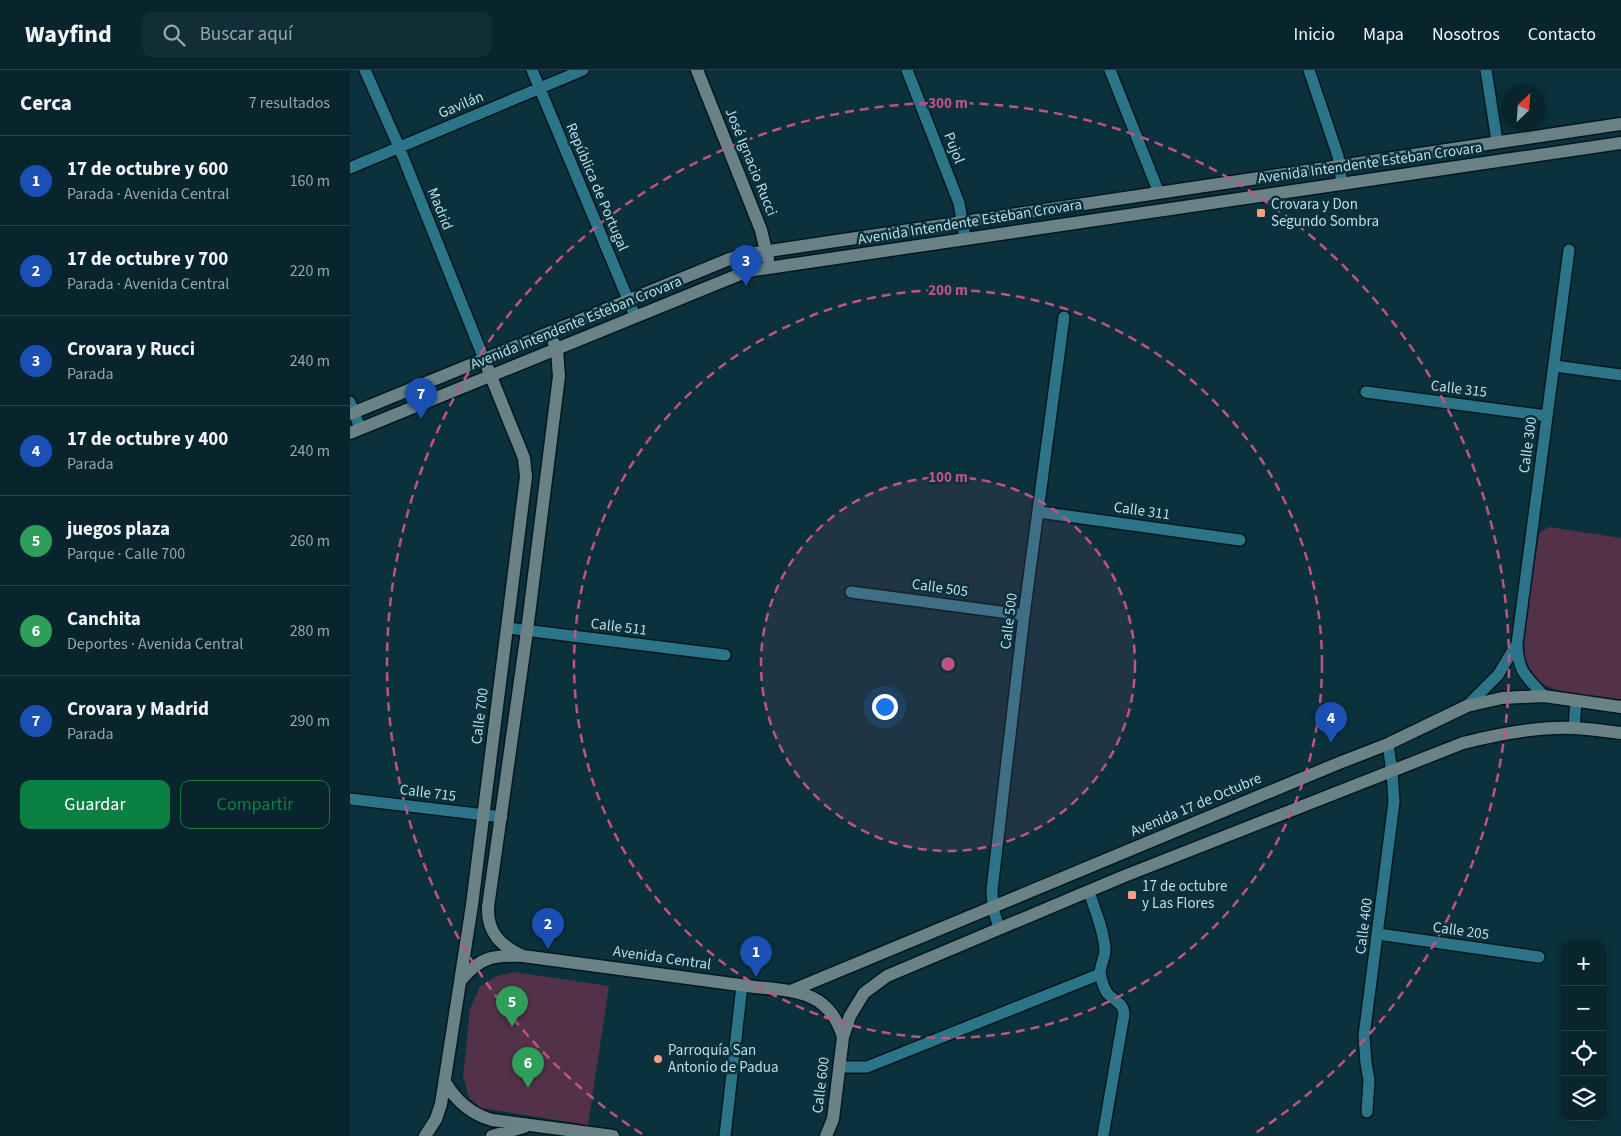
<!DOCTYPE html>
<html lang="es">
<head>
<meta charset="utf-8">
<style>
	:root { --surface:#08252d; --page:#112d35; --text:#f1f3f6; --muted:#98a5aa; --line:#294249; --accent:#0b8043 }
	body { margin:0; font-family:"Source Sans 3",sans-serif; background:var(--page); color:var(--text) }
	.controls { position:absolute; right:15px; bottom:15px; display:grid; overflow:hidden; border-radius:10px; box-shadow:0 2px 8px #0003 }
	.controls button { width:45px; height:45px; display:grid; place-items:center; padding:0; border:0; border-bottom:1px solid var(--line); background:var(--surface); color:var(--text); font:25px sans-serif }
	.compass { position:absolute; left:1151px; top:15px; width:45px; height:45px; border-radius:50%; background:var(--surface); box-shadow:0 2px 8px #0003; rotate:25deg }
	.you { position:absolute; left:534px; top:636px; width:18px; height:18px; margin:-12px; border:4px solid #fff; border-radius:50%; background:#1a73e8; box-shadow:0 0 0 8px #1a73e833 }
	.badge { display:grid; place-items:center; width:32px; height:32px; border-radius:50%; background:var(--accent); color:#fff; font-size:16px; font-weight:700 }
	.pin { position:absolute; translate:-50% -41px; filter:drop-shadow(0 1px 2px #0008) }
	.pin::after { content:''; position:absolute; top:26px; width:18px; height:15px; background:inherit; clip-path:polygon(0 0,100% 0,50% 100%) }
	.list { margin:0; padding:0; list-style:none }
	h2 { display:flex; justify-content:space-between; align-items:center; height:65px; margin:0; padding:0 20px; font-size:21px }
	h2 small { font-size:16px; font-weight:400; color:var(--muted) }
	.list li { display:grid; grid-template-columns:32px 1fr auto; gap:15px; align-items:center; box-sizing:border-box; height:90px; padding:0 20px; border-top:1px solid var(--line) }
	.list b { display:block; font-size:19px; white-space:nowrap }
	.list p { margin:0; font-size:16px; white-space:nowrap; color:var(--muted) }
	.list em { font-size:16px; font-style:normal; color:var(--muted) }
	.actions { display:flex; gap:10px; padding:15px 20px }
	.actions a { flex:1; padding:11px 0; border:1px solid var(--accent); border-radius:10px; text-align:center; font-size:18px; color:var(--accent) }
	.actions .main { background:var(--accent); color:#fff }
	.icon { flex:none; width:28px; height:28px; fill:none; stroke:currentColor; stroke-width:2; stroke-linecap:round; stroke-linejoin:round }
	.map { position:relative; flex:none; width:1271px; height:1066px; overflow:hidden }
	header { display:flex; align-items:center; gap:30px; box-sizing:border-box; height:70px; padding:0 25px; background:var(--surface); border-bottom:1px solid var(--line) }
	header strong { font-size:24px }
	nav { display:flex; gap:28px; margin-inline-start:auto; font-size:18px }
	.search { width:350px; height:45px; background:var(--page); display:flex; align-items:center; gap:12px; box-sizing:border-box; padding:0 18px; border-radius:10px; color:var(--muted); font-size:19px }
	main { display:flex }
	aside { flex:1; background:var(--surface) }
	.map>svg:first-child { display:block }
	.green { fill:#533249 }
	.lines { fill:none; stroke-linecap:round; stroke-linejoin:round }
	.street-casing { stroke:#03181e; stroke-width:14 }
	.secondary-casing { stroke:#03181e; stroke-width:15 }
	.street { stroke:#2c7488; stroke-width:11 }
	.secondary { stroke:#6a8286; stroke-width:12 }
	.ring { fill:none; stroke:#c05386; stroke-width:2.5; stroke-dasharray:9 6 }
	.poi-dot { fill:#f39f83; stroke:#0b313c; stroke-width:2 }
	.labels { text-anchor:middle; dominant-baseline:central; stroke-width:5; stroke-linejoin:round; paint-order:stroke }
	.street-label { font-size:15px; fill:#bddee9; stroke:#0b313c }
	.poi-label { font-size:15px; fill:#bddee9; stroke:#0b313c; text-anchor:start }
	.centre { fill:#c05386; stroke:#0b313c; stroke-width:2.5 }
	.ring-label { font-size:15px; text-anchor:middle; font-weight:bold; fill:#c05386; stroke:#0b313c; stroke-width:5; stroke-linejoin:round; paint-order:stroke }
</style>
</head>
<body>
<header>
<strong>Wayfind</strong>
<div class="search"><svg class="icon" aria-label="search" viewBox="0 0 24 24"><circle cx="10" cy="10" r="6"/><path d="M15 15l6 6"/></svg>Buscar aquí</div>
<nav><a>Inicio</a><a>Mapa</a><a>Nosotros</a><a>Contacto</a></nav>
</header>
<main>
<aside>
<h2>Cerca<small>7 resultados</small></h2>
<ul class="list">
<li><span class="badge" style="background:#1a4fb4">1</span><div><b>17 de octubre y 600</b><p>Parada · Avenida Central</p></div><em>160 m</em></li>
<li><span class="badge" style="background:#1a4fb4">2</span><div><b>17 de octubre y 700</b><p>Parada · Avenida Central</p></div><em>220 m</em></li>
<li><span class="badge" style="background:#1a4fb4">3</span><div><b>Crovara y Rucci</b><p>Parada</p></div><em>240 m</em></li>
<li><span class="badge" style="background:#1a4fb4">4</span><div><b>17 de octubre y 400</b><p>Parada</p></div><em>240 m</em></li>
<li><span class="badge" style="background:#2e9e5b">5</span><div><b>juegos plaza</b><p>Parque · Calle 700</p></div><em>260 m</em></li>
<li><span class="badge" style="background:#2e9e5b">6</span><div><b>Canchita</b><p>Deportes · Avenida Central</p></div><em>280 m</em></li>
<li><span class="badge" style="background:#1a4fb4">7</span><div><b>Crovara y Madrid</b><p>Parada</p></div><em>290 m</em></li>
</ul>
<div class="actions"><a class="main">Guardar</a><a>Compartir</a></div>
</aside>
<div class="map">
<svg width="1271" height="1066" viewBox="0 0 1271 1066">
	<rect width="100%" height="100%" fill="#0b313c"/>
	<path class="green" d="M1199,457L1271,468V629C1247,626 1198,625 1183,606C1176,597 1174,588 1172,577L1189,463Z
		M164,902L259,916L238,1055L131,1038L119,1028L113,1006L120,939L130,916L147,906Z"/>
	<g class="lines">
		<g class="street-casing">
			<path id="street" d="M15,0L49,77L134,289
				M182,0L285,246
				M557,0L609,133L615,168
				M760,0L809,123
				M959,0L988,86L992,114
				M1136,0L1147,71
				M0,98L233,0
				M1205,296L1271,305
				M1016,322L1197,346
				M0,332L10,358
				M689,442L890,470
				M501,522L674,545
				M158,558L375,585
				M1194,626C1176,606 1168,602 1167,574L1219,180
				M1117,636L1148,605L1166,575
				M1224,658L1226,631
				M0,729L152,747
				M649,858L643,838L642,820L674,545L714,247
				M1028,864L1189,887
				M750,904C752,910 753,917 757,923C764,931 773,932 774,944L753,1066
				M489,997H517L750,904C750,895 755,888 755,880C754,861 745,840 739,822
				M1017,1042L1019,1010L1016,993L1014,966L1044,732L1042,702L1038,674
				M375,1066L392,915"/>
		</g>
		<g class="secondary-casing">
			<path id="secondary" d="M347,0L411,160L418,189
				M0,344L377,190L392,185L1271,54
				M0,363L393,203L404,200L1271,73
				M173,886C151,876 137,863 138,837L177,561L209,306L207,280L204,273
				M112,909C131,886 145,885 173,886L405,917C446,921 479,921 493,967
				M443,920L989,693L1038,674L1117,636L1152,628L1194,626L1271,637
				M95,1012C106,1031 121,1044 142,1050L263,1066
				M75,1066L86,1049L91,1034L122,835L176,407L174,388L138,299
				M142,1066L174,1057
				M476,1066L483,1049L493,967L500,946L514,923L537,906L772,807L1113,673C1145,665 1191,656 1224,658C1240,659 1256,661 1271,663"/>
		</g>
		<use href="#street" class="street"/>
		<use href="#secondary" class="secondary"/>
	</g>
	<circle cx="598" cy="594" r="187" fill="#c05386" fill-opacity=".12"/>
	<g class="ring">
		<circle cx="598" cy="594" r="187"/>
		<circle cx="598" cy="594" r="374"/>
		<path d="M292 1064A561 561 0 1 1 904 1064"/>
	</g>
	<g class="poi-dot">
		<rect x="906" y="138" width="10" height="10" rx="2.5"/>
		<rect x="777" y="820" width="10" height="10" rx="2.5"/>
		<circle cx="308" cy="989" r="5"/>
	</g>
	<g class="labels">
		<g class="street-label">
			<text transform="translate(111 35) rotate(-23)">Gavilán</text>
			<text transform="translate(604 78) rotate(69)">Pujol</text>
			<text transform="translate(401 92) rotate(68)">José Ignacio Rucci</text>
			<text transform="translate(1020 93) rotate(-8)">Avenida Intendente Esteban Crovara</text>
			<text transform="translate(247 117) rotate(67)">República de Portugal</text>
			<text transform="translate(90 139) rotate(68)">Madrid</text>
			<text transform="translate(620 152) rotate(-9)">Avenida Intendente Esteban Crovara</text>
			<text transform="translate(226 253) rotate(-22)">Avenida Intendente Esteban Crovara</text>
			<text transform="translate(1109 319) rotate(7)">Calle 315</text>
			<text transform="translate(1178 375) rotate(-82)">Calle 300</text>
			<text transform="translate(792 441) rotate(8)">Calle 311</text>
			<text transform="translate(590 518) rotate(8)">Calle 505</text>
			<text transform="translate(659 551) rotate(-83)">Calle 500</text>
			<text transform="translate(269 557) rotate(7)">Calle 511</text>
			<text transform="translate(130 646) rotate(-83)">Calle 700</text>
			<text transform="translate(78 723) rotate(7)">Calle 715</text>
			<text transform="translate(846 735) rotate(-23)">Avenida 17 de Octubre</text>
			<text transform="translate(1014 856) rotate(-83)">Calle 400</text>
			<text transform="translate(1111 861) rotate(8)">Calle 205</text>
			<text transform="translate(312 888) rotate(8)">Avenida Central</text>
			<text transform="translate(471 1015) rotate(-83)">Calle 600</text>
		</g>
		<g class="poi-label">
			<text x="921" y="134">Crovara y Don<tspan x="921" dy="17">Segundo Sombra</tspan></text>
			<text x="792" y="816">17 de octubre<tspan x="792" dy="17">y Las Flores</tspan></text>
			<text x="318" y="980">Parroquía San<tspan x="318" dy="17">Antonio de Padua</tspan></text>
		</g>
	</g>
	<circle cx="598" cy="594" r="8" class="centre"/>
	<g class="ring-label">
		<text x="598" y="38">300 m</text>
		<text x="598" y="225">200 m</text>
		<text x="598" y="412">100 m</text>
	</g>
</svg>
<div class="controls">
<button>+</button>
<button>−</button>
<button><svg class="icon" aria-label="locate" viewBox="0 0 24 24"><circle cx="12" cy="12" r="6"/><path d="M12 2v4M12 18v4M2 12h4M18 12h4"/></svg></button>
<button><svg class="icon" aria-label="layers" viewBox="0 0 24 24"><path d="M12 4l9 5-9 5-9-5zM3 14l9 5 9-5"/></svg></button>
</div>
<svg class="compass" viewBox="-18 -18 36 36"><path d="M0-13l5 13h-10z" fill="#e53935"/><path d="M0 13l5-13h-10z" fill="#98a5aa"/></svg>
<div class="you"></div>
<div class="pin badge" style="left:406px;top:907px;background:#1a4fb4">1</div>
<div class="pin badge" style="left:198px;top:879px;background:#1a4fb4">2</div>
<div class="pin badge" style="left:396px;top:216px;background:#1a4fb4">3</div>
<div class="pin badge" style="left:981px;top:673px;background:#1a4fb4">4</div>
<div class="pin badge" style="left:162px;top:957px;background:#2e9e5b">5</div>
<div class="pin badge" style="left:178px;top:1018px;background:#2e9e5b">6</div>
<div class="pin badge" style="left:71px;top:349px;background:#1a4fb4">7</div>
</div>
</main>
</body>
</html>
